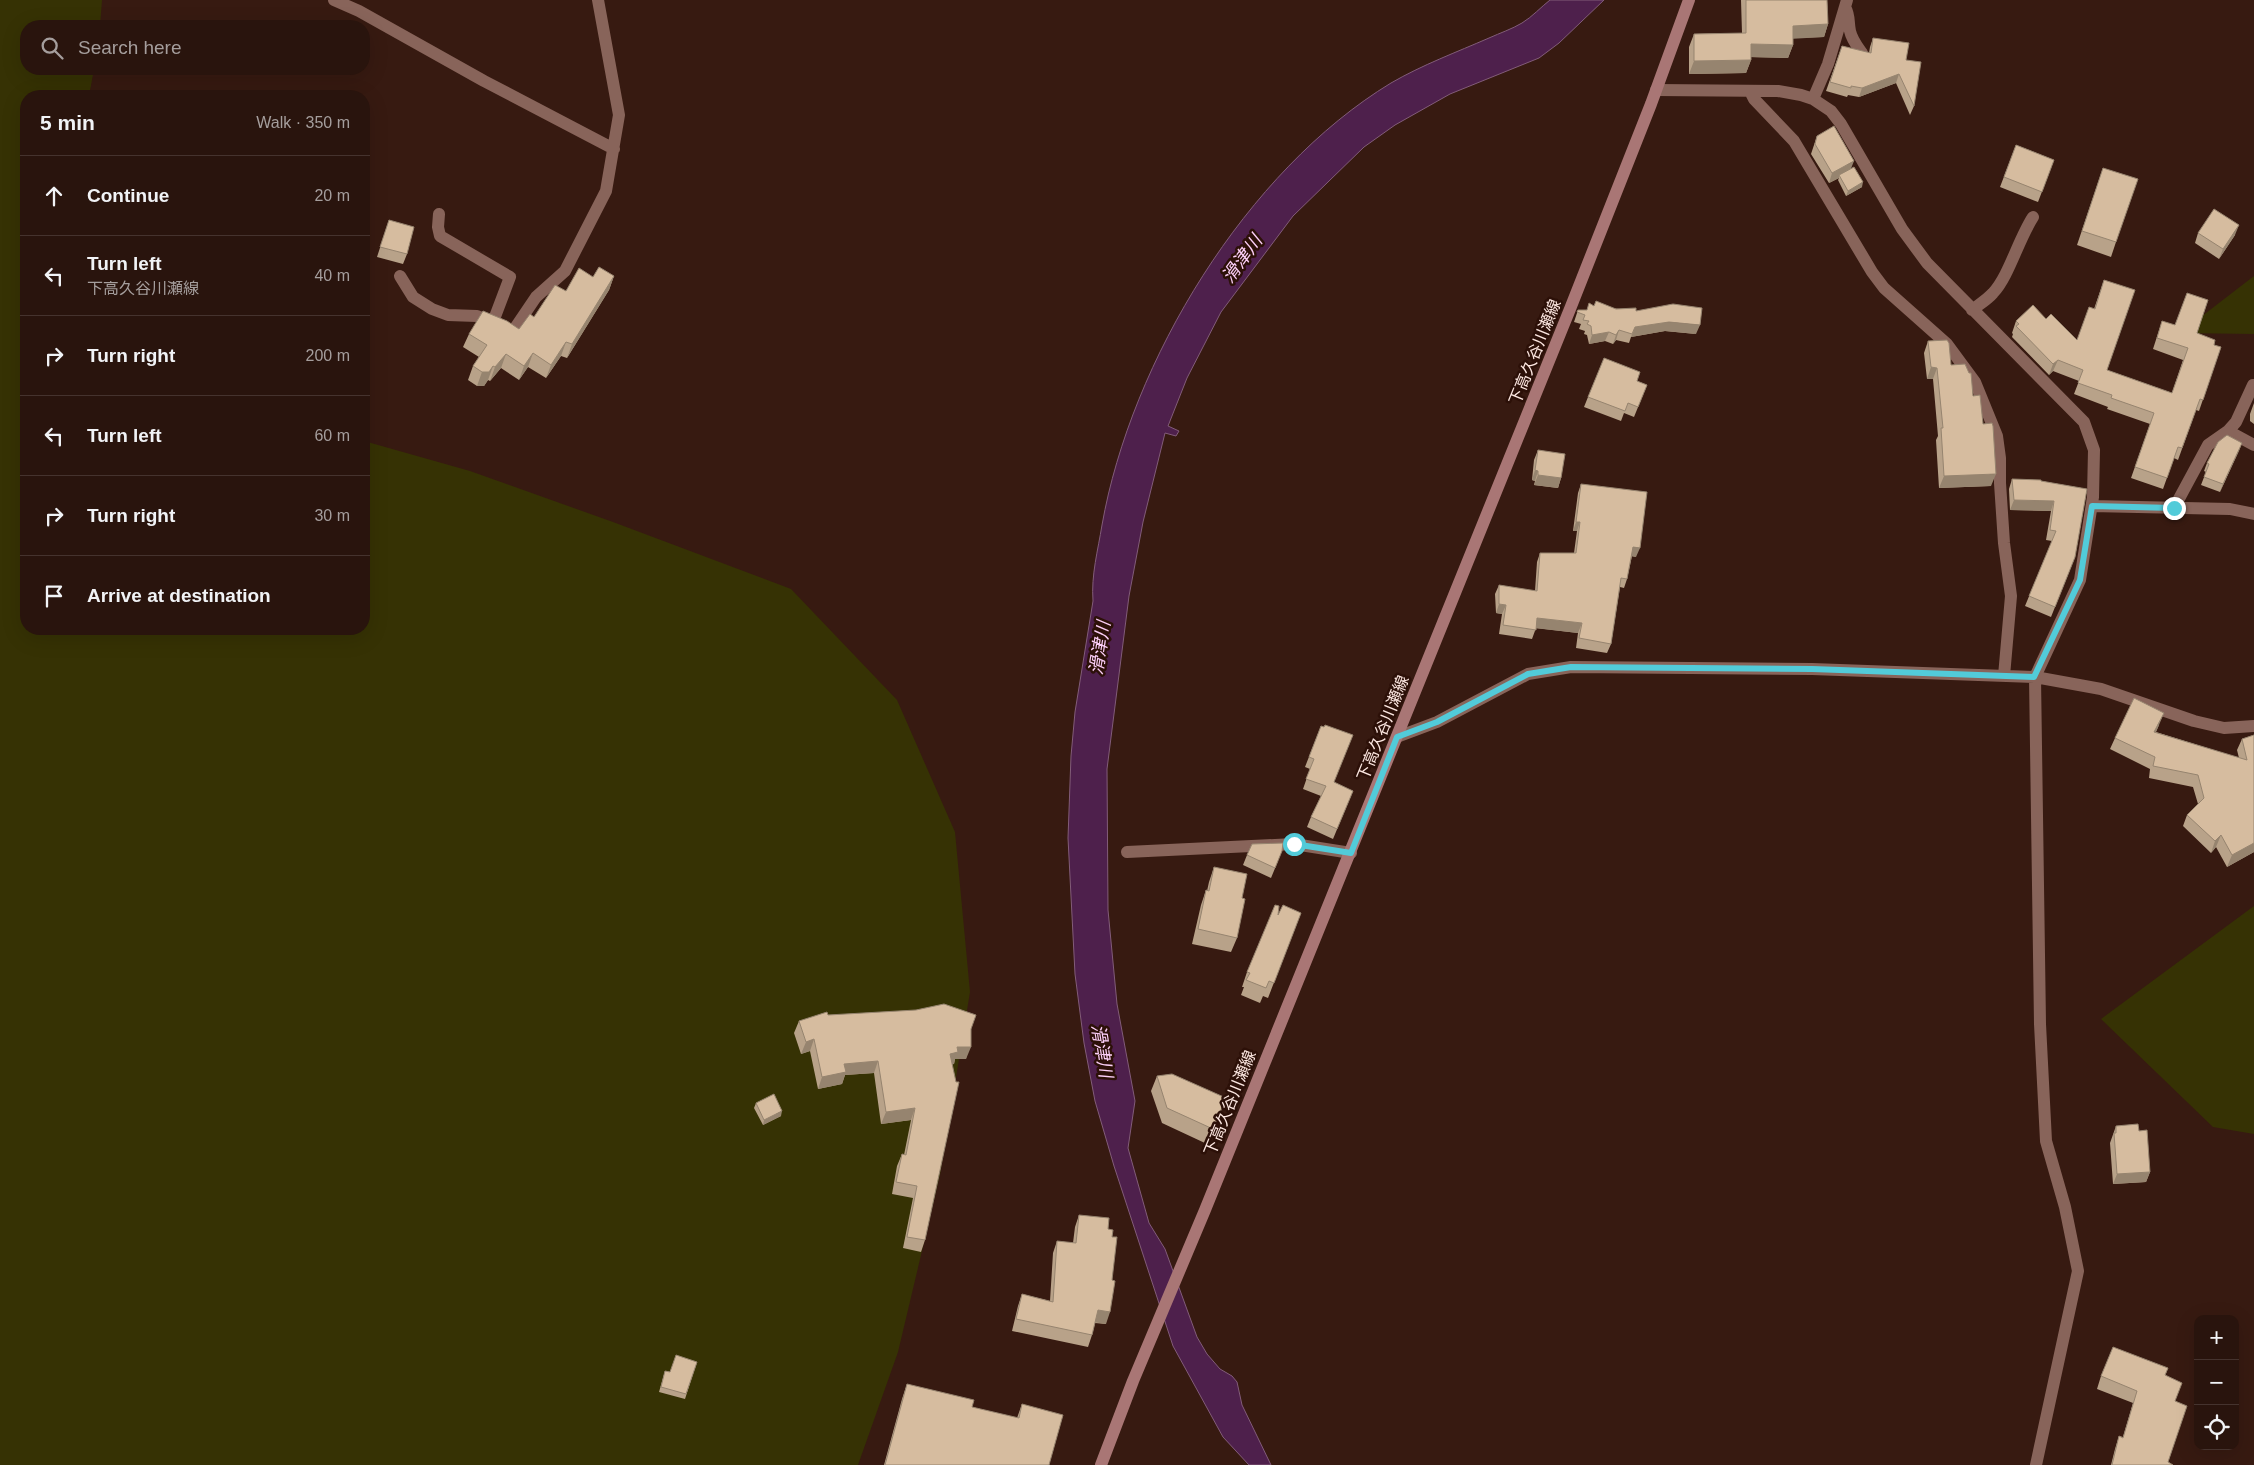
<!DOCTYPE html>
<html lang="en">
<head>
<meta charset="utf-8">
<style>
	:root { --surface:#29140d; --page:#35211b; --text:#f1f3f6; --muted:#a59e9d; --line:#45332e }
	body { margin:0; font-family:Arial,"Noto Sans JP",sans-serif; background:var(--page); color:var(--text) }
	.controls { position:absolute; right:15px; bottom:15px; display:grid; overflow:hidden; border-radius:10px; box-shadow:0 5px 20px #0002 }
	.controls button { width:45px; height:45px; display:grid; place-items:center; padding:0; border:0; border-bottom:1px solid var(--line); background:var(--surface); color:var(--text); font:25px sans-serif }
	.stop { position:absolute; width:15px; height:15px; margin:-11px; border:4px solid #52cbd9; border-radius:50%; background:#fff }
	.stop.end { background:#52cbd9; border-color:#fff; box-shadow:0 1px 5px #0008 }
	.list { margin:0; padding:0; list-style:none }
	h2 { display:flex; justify-content:space-between; align-items:center; height:65px; margin:0; padding:0 20px; font-size:21px }
	h2 small { font-size:16px; font-weight:400; color:var(--muted) }
	.list li { display:grid; grid-template-columns:32px 1fr auto; gap:15px; align-items:center; box-sizing:border-box; height:80px; padding:0 20px; border-top:1px solid var(--line) }
	.list b { display:block; font-size:19px; white-space:nowrap }
	.list p { margin:0; font-size:16px; white-space:nowrap; color:var(--muted) }
	.list em { font-size:16px; font-style:normal; color:var(--muted) }
	.icon { flex:none; width:28px; height:28px; fill:none; stroke:currentColor; stroke-width:2; stroke-linecap:round; stroke-linejoin:round }
	.map { position:relative; flex:none; width:2254px; height:1465px; overflow:hidden }
	.search { position:absolute; background:var(--surface); box-shadow:0 5px 20px #0002; left:20px; top:20px; width:350px; height:55px; display:flex; align-items:center; gap:12px; box-sizing:border-box; padding:0 18px; border-radius:20px; color:var(--muted); font-size:19px }
	.panel { position:absolute; background:var(--surface); box-shadow:0 5px 20px #0002; left:20px; top:90px; width:350px; height:545px; border-radius:20px }
	.map>svg:first-child { display:block }
	.green { fill:#363204 }
	.water { fill:#4e204c; stroke:#825c79 }
	.lines { fill:none; stroke-linecap:round; stroke-linejoin:round }
	.street { stroke:#88645a; stroke-width:12 }
	.secondary { stroke:#a97675; stroke-width:12 }
	.wall { fill:#b8a289 }
	.shaded-wall { fill:#96846f }
	.building { fill:#d6bc9f; stroke:#96846f }
	.route { stroke:#52cbd9; stroke-width:6 }
	.labels { text-anchor:middle; dominant-baseline:central; stroke-width:5; stroke-linejoin:round; paint-order:stroke }
	.street-label { font-size:16px; fill:#fde8e2; stroke:#2c1008 }
	.water-label { font-size:18px; font-style:italic; fill:#fccff8; stroke:#2c1008 }
</style>
</head>
<body>
<div class="map">
<svg width="2254" height="1465" viewBox="0 0 2254 1465">
	<rect width="100%" height="100%" fill="#371a11"/>
	<path class="green" d="M0,0H102L100,26H26V69H94L89,96H26V629H364V441L470,471L613,522L791,589L897,700L955,832L970,992L940,1175L898,1352L858,1465H0Z
		M2254,276V334L2180,333Z
		M2254,906V1134L2213,1127L2101,1019Z"/>
	<path class="water" d="M1550,0H1604L1559,43L1539,58L1450,94L1395,125L1364,147L1293,216L1221,312L1187,378L1168,426L1179,431L1176,436L1165,433L1143,522L1129,596L1107,769L1108,910L1117,1004L1135,1101L1128,1148L1149,1223L1165,1249L1197,1337L1207,1354L1220,1369L1232,1376L1237,1382L1242,1405L1271,1465H1249L1223,1437L1173,1346L1114,1166L1095,1101L1084,1043L1075,974L1068,838L1071,756L1075,712L1093,601C1091,575 1098,550 1102,525C1131,361 1246,171 1391,83C1422,65 1457,52 1489,38C1500,33 1512,29 1522,23C1532,17 1541,7 1550,0Z"/>
	<g class="lines">
		<path class="street" d="M334,0L359,11L484,81L614,149
			M1845,7C1850,16 1848,22 1850,31C1852,40 1857,46 1862,53
			M1656,90L1778,91L1801,95L1813,99L1831,111L1841,124L1902,229L1927,263L2084,422L2094,450L2093,497L2080,580L2035,677L2040,1024L2046,1141L2065,1207L2078,1271L2036,1465
			M1750,91L1754,99L1794,141L1872,272L1884,288L1947,344L1975,382L1997,436L2000,458V483L2004,543L2011,596L2004,676
			M1813,99L1828,64L1847,0
			M439,214L438,227L440,236L510,277L493,322
			M400,276L413,297L432,309L448,315L477,316L513,331L536,297L565,271L606,191L619,115L598,0
			M1972,310C1978,305 1987,300 1993,293C2009,276 2018,240 2033,217
			M2228,431L2254,445
			M2092,506L2230,509L2254,514
			M2174,508L2208,445L2228,431L2236,422L2253,385
			M1397,737L1437,722L1528,674L1571,667L1812,669L2035,677L2101,689L2194,721L2224,728L2254,726
			M1127,852L1294,844L1351,853"/>
		<path class="secondary" d="M1101,1465L1133,1381L1205,1210L1570,309L1651,104L1689,0"/>
	</g>
	<path class="wall" d="M1741,0H1827L1828,24L1824,37L1793,38V45L1788,58L1751,57V60L1746,73L1689,74V47L1694,34L1742,33Z
		M1873,38L1906,60L1914,106L1910,115L1896,83L1859,97L1848,95L1847,97L1826,91L1842,46L1869,53L1870,47Z
		M1817,136L1851,169L1862,187L1846,196L1838,180L1839,178L1829,183L1811,154Z
		M2016,145L2054,160L2038,202L2000,187Z
		M2103,168L2116,242L2111,257L2077,245Z
		M389,220L407,254L403,264L377,257Z
		M2198,233L2235,235L2219,259L2195,243Z
		M614,276L609,290L567,358L561,356L546,378L528,367L519,380L501,368L490,381L488,380L484,386H477L468,380L473,366L479,357L463,347L469,334L519,329L566,291L593,277Z
		M2104,280L2107,370L2172,393L2183,360L2153,349L2162,321L2197,333L2214,345L2221,347L2199,411L2196,410L2178,460L2174,458L2163,489L2131,478L2150,424L2107,409L2108,407L2074,394L2079,381L2053,371L2049,375L2012,337L2013,334L2012,333L2016,321L2046,319L2077,340L2094,309Z
		M1594,306L1636,311L1696,334L1665,331L1631,337L1629,343L1616,340L1613,344L1605,341L1589,344L1587,335L1584,334L1585,331L1579,329L1581,324L1574,322L1578,310H1587Z
		M1928,341L1951,365L1973,396L1983,424L1991,486L1939,488L1936,440L1938,436L1933,379H1927L1924,353Z
		M1637,381L1647,385L1634,417L1624,413L1621,421L1584,407L1588,397Z
		M2254,403V424L2250,421V414Z
		M2242,443L2220,492L2201,485L2206,472L2204,471L2207,463Z
		M1538,450L1561,478L1558,488L1534,485L1535,481L1532,480L1534,460Z
		M2012,479L2041,481L2087,489L2075,557L2051,617L2025,606L2052,541L2046,540L2051,511L2010,510L2009,489Z
		M1581,484L1636,557L1632,556L1627,579L1624,588L1620,587L1611,644L1607,653L1576,648L1578,633L1536,628L1532,639L1499,634L1502,614L1496,613L1495,594L1499,585L1535,591L1537,562L1540,553H1574L1577,531H1573L1578,493Z
		M2159,725L2156,732L2239,758L2237,750L2242,739L2254,735V852L2227,867L2216,847L2211,853L2183,826L2187,815L2198,804L2193,787L2149,778L2150,769L2110,749L2115,738Z
		M1321,726L1334,783L1353,791L1333,839L1307,827L1311,817L1321,796L1303,789L1310,769L1305,767Z
		M1247,855L1278,861L1271,878L1243,865Z
		M1214,867L1242,898L1237,938L1231,952L1192,944L1201,905L1206,890L1207,891L1209,882Z
		M1301,913L1268,998L1263,996L1260,1003L1241,995L1244,987H1242L1247,972L1278,915Z
		M828,1015L971,1029L966,1059H955L954,1064H952L925,1240L921,1252L903,1248L913,1198L892,1194L897,1166L902,1154L904,1155L911,1120L881,1124L874,1073L845,1075L842,1084L818,1089L810,1051L801,1054L794,1033L799,1021Z
		M1157,1076L1220,1113L1207,1144L1162,1123L1151,1091Z
		M756,1103L781,1116L763,1125L754,1108Z
		M2116,1126L2139,1131L2150,1172L2146,1182L2113,1184L2110,1143Z
		M1079,1215L1108,1229L1106,1324L1095,1323L1092,1335L1088,1347L1012,1331L1018,1306L1022,1294L1050,1301L1053,1253L1057,1241L1073,1243L1075,1227Z
		M697,1362L685,1399L659,1392L665,1371L670,1372Z
		M2168,1368L2165,1376L2175,1401L2168,1462L2173,1465H2111L2115,1449L2119,1436L2123,1437L2133,1403L2097,1389L2101,1376Z
		M907,1384L972,1407L1017,1418L1022,1404L1049,1465H884L902,1399Z"/>
	<path class="shaded-wall" d="M1828,24L1824,37L1789,39L1793,26Z
		M1751,44L1793,45L1788,58L1746,57Z
		M1751,60L1746,73L1689,74L1694,61Z
		M1899,74L1896,83L1859,97L1862,88Z
		M1854,161L1850,171L1839,175V178L1829,183L1832,173Z
		M1863,182L1862,187L1846,196L1848,191Z
		M2239,225L2235,235L2219,259L2223,249Z
		M614,276L609,290L567,358L572,344Z
		M1669,322L1700,325L1696,334L1665,331L1631,337L1635,327Z
		M1619,330L1616,340L1613,344L1616,335Z
		M1609,332L1605,341L1589,344L1592,335Z
		M566,342L561,356L546,378L551,365Z
		M533,353L528,367L519,380L524,366Z
		M506,354L501,368L490,381L495,367Z
		M2058,360L2053,371L2049,375L2053,364Z
		M493,366L488,380L484,386H477L482,372Z
		M1931,367L1937,368L1933,379H1927Z
		M2242,443L2239,451L2220,492L2223,484Z
		M1535,470L1538,471L1535,481L1532,480Z
		M1996,474L1991,486L1939,488L1944,476Z
		M1538,475L1561,478L1558,488L1534,485Z
		M2014,500L2054,501L2051,511L2010,510Z
		M1576,522H1580L1577,531H1573Z
		M1633,547L1640,548L1636,557L1630,556Z
		M1499,604L1506,605L1502,614L1496,613Z
		M1537,618L1582,623L1578,633L1534,628Z
		M2164,713L2159,725L2150,744L2154,732Z
		M2221,835L2216,847L2211,853L2215,841Z
		M2254,843V852L2227,867L2232,855Z
		M814,1039L810,1051L801,1054L806,1042Z
		M957,1047H971L966,1059H955L954,1064L946,1066L950,1054Z
		M878,1061L874,1073L845,1075L842,1084L818,1089L822,1077L844,1064Z
		M915,1108L911,1120L881,1124L886,1112Z
		M782,1111L781,1116L763,1125L764,1120Z
		M2150,1172L2146,1182L2113,1184L2117,1174Z
		M1098,1310L1110,1312L1106,1324L1093,1322Z"/>
	<path class="building" d="M1746,0H1827L1828,24L1793,26V45L1751,44V60L1694,61V34L1746,33Z
		M1873,38L1909,43L1906,60L1921,62L1914,106L1899,74L1862,88L1851,86V88L1830,82L1842,46L1871,53Z
		M1834,126L1854,161L1832,173L1815,144L1817,136Z
		M2016,145L2054,160L2042,192L2004,177Z
		M1854,167L1863,182L1848,191L1839,175Z
		M2103,168L2138,179L2116,242L2082,231Z
		M2214,209L2239,225L2223,249L2198,233Z
		M389,220L414,227L407,254L380,247Z
		M599,267L614,276L572,344L566,342L551,365L533,353L524,366L506,354L495,367L493,366L489,372H482L473,366L487,345L469,334L483,311L507,321L519,329L530,314L534,317L555,285L566,291L579,268L593,277Z
		M2104,280L2135,290L2107,370L2172,393L2188,348L2157,338L2162,321L2175,325L2187,293L2208,300L2197,333L2215,340L2214,345L2221,347L2203,400L2200,399L2182,448L2178,447L2167,478L2135,467L2154,413L2111,398L2112,395L2078,383L2083,370L2058,360L2053,364L2016,326L2019,324L2016,321L2033,305L2046,319L2051,314L2077,340L2089,307L2095,309Z
		M1596,301L1616,309L1636,308V311L1673,304L1702,308L1700,325L1669,322L1635,327L1632,334L1619,330L1616,335L1609,332L1592,335L1591,326L1587,324L1589,321L1583,320L1585,315L1577,312L1578,310H1587L1589,303L1594,306Z
		M1947,340L1949,343L1951,365L1965,364L1969,373H1971L1973,396L1980,395L1983,424L1992,423L1993,426L1996,474L1944,476L1941,428H1943L1937,368L1931,367L1928,341Z
		M1604,358L1640,372L1637,381L1647,385L1638,407L1628,403L1625,411L1588,397Z
		M2227,435L2242,443L2223,484L2204,477L2209,464L2207,463L2218,442Z
		M1538,450L1565,454L1561,478L1538,475V471L1535,470Z
		M2012,479L2041,480V481L2087,489L2075,557L2055,607L2029,596L2056,531L2050,530L2054,501L2014,500Z
		M1581,484L1647,492L1640,548L1633,547L1627,579L1621,578L1611,644L1579,638L1582,623L1537,618L1536,630L1503,625L1506,605L1499,604V585L1537,591L1540,553H1576L1580,522H1576Z
		M2134,698L2164,713L2154,732L2247,760L2242,739L2254,735V843L2232,855L2221,835L2215,841L2187,815L2204,798L2198,775L2153,766L2155,757L2115,738Z
		M1325,725L1353,735L1334,782L1353,791L1337,829L1311,817L1326,786L1306,779L1314,759L1309,757L1321,726L1324,727Z
		M1283,843L1282,851L1275,868L1247,855L1252,844Z
		M1214,867L1247,874L1242,898L1245,899L1237,938L1198,929L1206,890L1209,891Z
		M1275,905L1279,906L1278,915L1283,905L1301,913L1274,983L1269,981L1266,988L1246,980L1250,973L1247,972Z
		M944,1004L976,1015L971,1029V1047H957L958,1052L950,1054L956,1082H959L925,1240L907,1237L917,1186L896,1182L902,1154L906,1155L915,1108L886,1112L878,1061L844,1064L846,1072L822,1077L814,1039L806,1042L799,1021L827,1012L828,1015L916,1010Z
		M1172,1074L1226,1098L1213,1129L1167,1108L1157,1076Z
		M774,1094L782,1111L764,1120L756,1103Z
		M2138,1124L2139,1131L2147,1130L2150,1172L2117,1174L2114,1133H2116V1126Z
		M1079,1215L1109,1218L1108,1229L1113,1230L1112,1237H1117L1112,1280L1115,1281L1110,1312L1098,1310L1092,1335L1016,1319L1022,1294L1053,1302L1057,1241L1076,1243Z
		M2113,1347L2168,1368L2165,1375L2182,1383L2175,1401L2187,1406L2168,1462L2173,1465H2112L2119,1436L2123,1438L2137,1391L2101,1376Z
		M676,1355L697,1362L686,1394L661,1387L665,1371L670,1372Z
		M907,1384L974,1400L972,1407L1019,1418L1022,1404L1063,1415L1049,1465H885Z"/>
	<g class="lines">
		<path class="route" d="M1294,844L1351,853L1397,737L1437,722L1528,674L1571,667L1812,669L2034,677L2080,580L2092,506L2174,508"/>
	</g>
	<g class="labels">
		<g class="street-label">
			<text transform="translate(1535 352) rotate(-68)">下高久谷川瀬線</text>
			<text transform="translate(1383 728) rotate(-68)">下高久谷川瀬線</text>
			<text transform="translate(1230 1103) rotate(-68)">下高久谷川瀬線</text>
		</g>
		<g class="water-label">
			<text transform="translate(1242 259) rotate(-54)">滑津川</text>
			<text transform="translate(1100 648) rotate(-81)">滑津川</text>
			<text transform="translate(1102 1051) rotate(81)">滑津川</text>
		</g>
	</g>
</svg>
<div class="controls">
<button>+</button>
<button>−</button>
<button><svg class="icon" aria-label="locate" viewBox="0 0 24 24"><circle cx="12" cy="12" r="6"/><path d="M12 2v4M12 18v4M2 12h4M18 12h4"/></svg></button>
</div>
<div class="stop" style="left:1294px;top:844px"></div>
<div class="stop end" style="left:2174px;top:508px"></div>
<div class="search"><svg class="icon" aria-label="search" viewBox="0 0 24 24"><circle cx="10" cy="10" r="6"/><path d="M15 15l6 6"/></svg>Search here</div>
<section class="panel">
<h2>5 min<small>Walk · 350 m</small></h2>
<ul class="list">
<li><svg class="icon" aria-label="ahead" viewBox="0 0 24 24"><path d="M12 20V5M6 11l6-6 6 6"/></svg><div><b>Continue</b></div><em>20 m</em></li>
<li><svg class="icon" aria-label="left" viewBox="0 0 24 24"><path d="M17 20v-9H6M10 6l-5 5 5 5"/></svg><div><b>Turn left</b><p>下高久谷川瀬線</p></div><em>40 m</em></li>
<li><svg class="icon" aria-label="right" viewBox="0 0 24 24"><path d="M7 20v-9h11M14 6l5 5-5 5"/></svg><div><b>Turn right</b></div><em>200 m</em></li>
<li><svg class="icon" aria-label="left" viewBox="0 0 24 24"><path d="M17 20v-9H6M10 6l-5 5 5 5"/></svg><div><b>Turn left</b></div><em>60 m</em></li>
<li><svg class="icon" aria-label="right" viewBox="0 0 24 24"><path d="M7 20v-9h11M14 6l5 5-5 5"/></svg><div><b>Turn right</b></div><em>30 m</em></li>
<li><svg class="icon" aria-label="arrive" viewBox="0 0 24 24"><path d="M6 21V4h12l-3 4 3 4H6"/></svg><div><b>Arrive at destination</b></div></li>
</ul>
</section>
</div>
</body>
</html>
